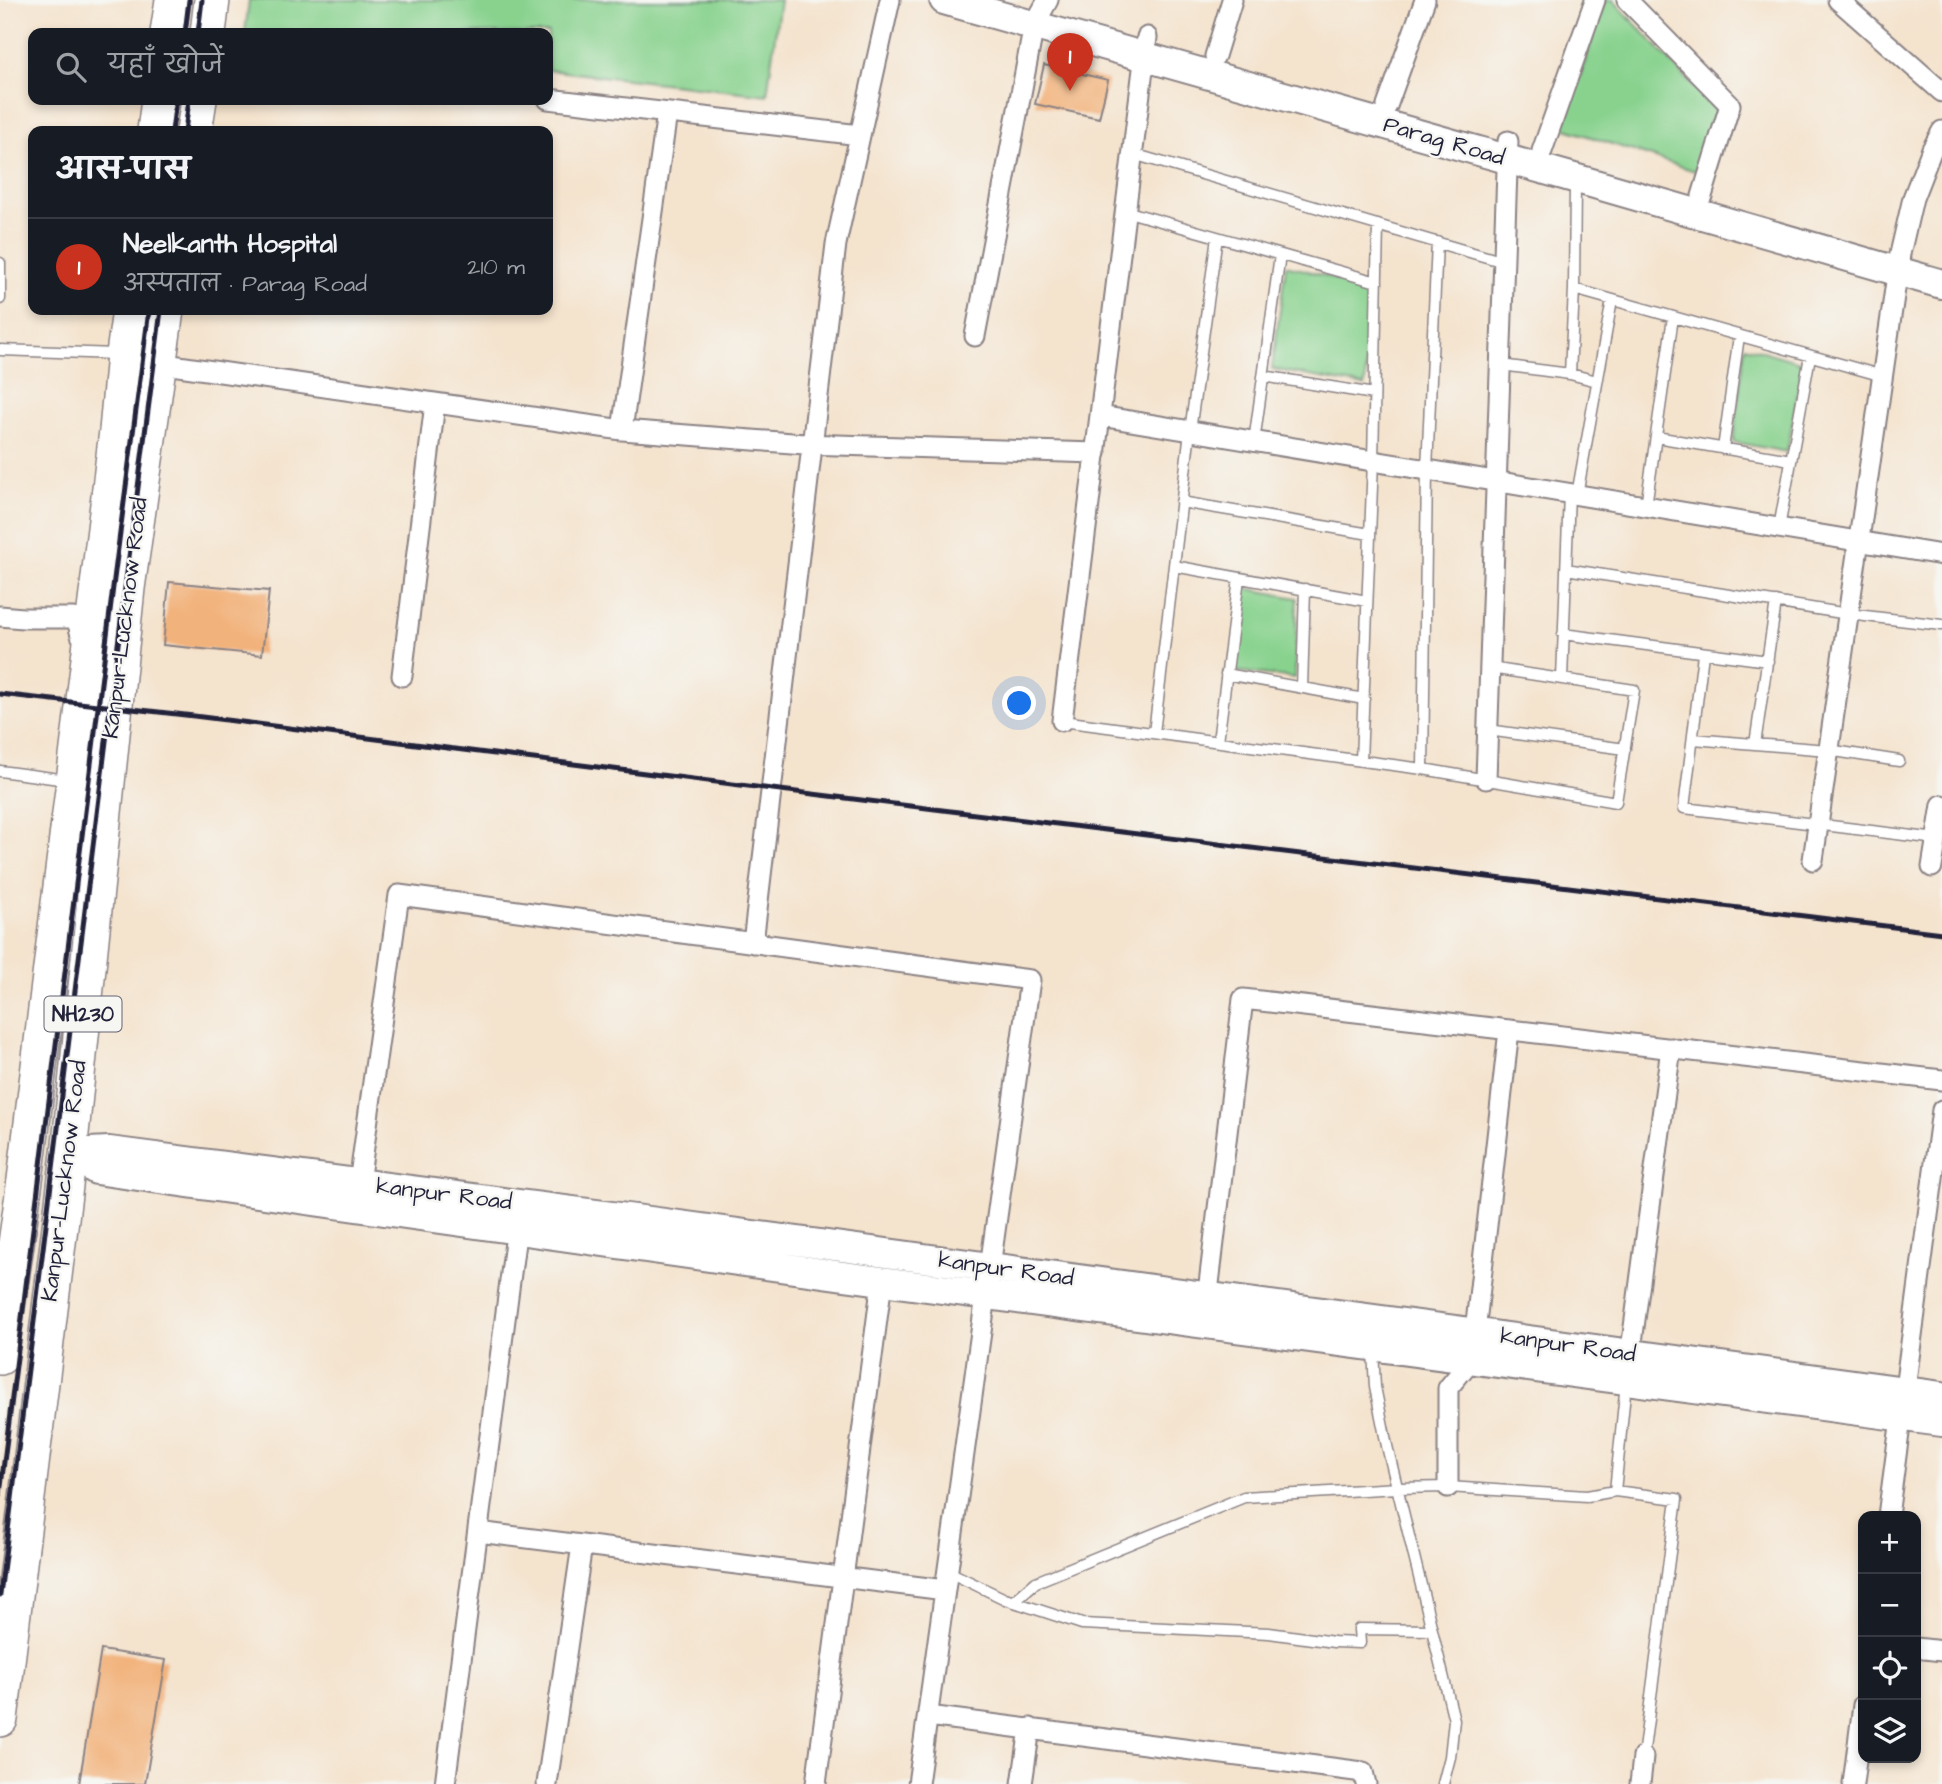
<!DOCTYPE html>
<html lang="hi">
<head>
<meta charset="utf-8">
<style>
	:root { --surface:#171b24; --page:#20242c; --text:#f1f3f6; --muted:#9ea1a6; --line:#363941; --accent:#c8321e }
	body { margin:0; font-family:"Architects Daughter","Playpen Sans Deva",sans-serif; background:var(--page); color:var(--text) }
	.controls { position:absolute; right:21px; bottom:21px; display:grid; overflow:hidden; border-radius:14px; box-shadow:0 4px 10px #0003 }
	.controls button { width:63px; height:63px; display:grid; place-items:center; padding:0; border:0; border-bottom:2px solid var(--line); background:var(--surface); color:var(--text); font:35px sans-serif }
	.you { position:absolute; left:1020px; top:704px; width:24px; height:24px; margin:-18px; border:5px solid #fff; border-radius:50%; background:#1a73e8; box-shadow:0 0 0 10px #1a73e833 }
	.badge { display:grid; place-items:center; width:46px; height:46px; border-radius:50%; background:var(--accent); color:#fff; font-size:23px; font-weight:700 }
	.pin { position:absolute; translate:-50% -58px; filter:drop-shadow(0 2px 4px #0008) }
	.pin::after { content:''; position:absolute; top:37px; width:24px; height:21px; background:inherit; clip-path:polygon(0 0,100% 0,50% 100%) }
	.list { margin:0; padding:0; list-style:none }
	h2 { display:flex; justify-content:space-between; align-items:center; height:91px; margin:0; padding:0 28px; font-size:30px }
	h2 small { font-size:23px; font-weight:400; color:var(--muted) }
	.list li { display:grid; grid-template-columns:46px 1fr auto; gap:21px; align-items:center; box-sizing:border-box; height:98px; padding:0 28px; border-top:2px solid var(--line) }
	.list b { display:block; font-size:26px; white-space:nowrap }
	.list p { margin:0; font-size:23px; white-space:nowrap; color:var(--muted) }
	.list em { font-size:23px; font-style:normal; color:var(--muted) }
	.icon { flex:none; width:38px; height:38px; fill:none; stroke:currentColor; stroke-width:2; stroke-linecap:round; stroke-linejoin:round }
	.map { position:relative; flex:none; width:1942px; height:1784px; overflow:hidden }
	.search { position:absolute; background:var(--surface); box-shadow:0 4px 10px #0003; left:28px; top:28px; width:525px; height:77px; display:flex; align-items:center; gap:18px; box-sizing:border-box; padding:0 24px; border-radius:14px; color:var(--muted); font-size:26px }
	.panel { position:absolute; background:var(--surface); box-shadow:0 4px 10px #0003; left:28px; top:126px; width:525px; height:189px; border-radius:14px }
	.map>svg:first-child { display:block }
	.green { fill:#88d28e; stroke:#557a64; stroke-width:2 }
	.building { fill:#f2b27b }
	.lines { fill:none; stroke-linecap:round; stroke-linejoin:round }
	.lane-casing { stroke:#8b8284; stroke-width:13 }
	.street-casing { stroke:#8b8284; stroke-width:23 }
	.secondary-casing { stroke:#8b8284; stroke-width:32 }
	.highway-casing { stroke:#8b8284; stroke-width:38 }
	.lane { stroke:#fff; stroke-width:10 }
	.street { stroke:#fff; stroke-width:19 }
	.secondary { stroke:#fff; stroke-width:28 }
	.highway { stroke:#fff; stroke-width:35 }
	.rail { stroke:#22223b; stroke-width:5 }
	.labels { text-anchor:middle; dominant-baseline:central; stroke-width:5; stroke-linejoin:round; paint-order:stroke }
	.shield { fill:#f6f6f2; stroke:#626272; stroke-width:2 }
	.shield-label { font-size:21px; font-weight:bold; fill:#22223b }
	.street-label { font-size:23px; fill:#22223b; stroke:#f6f6f2 }
</style>
</head>
<body>
<div class="map">
<svg width="1942" height="1784" viewBox="0 0 1942 1784">
	<rect width="100%" height="100%" fill="#f6f6f2"/>
	<filter id="ink" filterUnits="userSpaceOnUse"><feTurbulence type="fractalNoise" baseFrequency=".0143" numOctaves="2"/><feDisplacementMap in="SourceGraphic" scale="14" xChannelSelector="R" yChannelSelector="G"/><feConvolveMatrix kernelMatrix="1 2 1 2 8 2 1 2 1" color-interpolation-filters="sRGB"/></filter>
	<filter id="wash" filterUnits="userSpaceOnUse"><feTurbulence type="fractalNoise" baseFrequency=".00686" numOctaves="4" result="noise"/><feDisplacementMap in="SourceGraphic" scale="28" xChannelSelector="R" yChannelSelector="G"/><feGaussianBlur stdDeviation="1.57" result="paint"/><feColorMatrix in="noise" values="0 0 0 0 0 0 0 0 0 0 0 0 0 0 0 0 0 1.4 0 .05"/><feComposite in="paint" operator="in"/></filter>
	<g filter="url(#wash)">
		<rect width="100%" height="100%" fill="#f4e3cd"/>
		<path class="green" d="M249,0H780L767,95L548,70V33H245Z
			M1605,0H1613L1716,110L1695,171L1563,128Z
			M1286,265L1369,288L1365,386L1272,369Z
			M1745,346L1803,363L1787,452L1733,442Z
			M1244,588L1297,598L1295,678L1234,671Z"/>
		<g id="blocks">
			<path class="building" d="M1044,65L1108,80L1099,118L1035,104Z
				M169,582L269,591L262,655L163,645Z
				M101,1650L166,1660L145,1784H79Z"/>
		</g>
	</g>
	<g filter="url(#ink)">
		<use href="#blocks" fill-opacity="0" stroke="#8b8284" stroke-width="2"/>
		<g class="lines">
			<g class="lane-casing">
				<path id="lane" d="M1133,154L1504,262
					M1125,211L1377,282
					M0,263V299
					M1574,289L1883,376
					M0,350L116,354
					M1501,365L1570,374L1597,381
					M1570,374L1574,289L1575,183
					M1263,376L1374,394
					M1656,437L1791,460
					M1254,442L1280,255
					M1723,449L1739,336
					M1577,495L1612,300
					M1181,502L1370,534
					M1646,506L1673,317
					M1779,528L1810,356
					M1174,566L1367,601
					M1566,569L1848,614L1942,625
					M1563,634L1768,661
					M1703,654L1684,808L1937,839
					M1226,674L1364,699
					M1562,679L1569,493
					M1302,688L1305,589
					M1062,721L1423,769L1616,802L1634,690L1490,668
					M1488,730L1625,749
					M1154,733L1190,431L1217,237
					M1693,739L1828,750L1899,761
					M1218,741L1239,578
					M1755,744L1776,602
					M1361,761L1373,461L1378,225
					M1423,769L1427,470L1437,242
					M0,771L67,780
					M1373,1350L1375,1387L1387,1446L1454,1720L1450,1757L1443,1784
					M1626,1383L1615,1491L1677,1499L1643,1757
					M947,1571L1005,1599L1082,1624L1269,1633L1334,1642L1360,1643L1359,1629L1432,1630
					M1013,1602L1036,1582L1244,1497L1397,1488L1448,1487L1587,1496L1615,1491"/>
			</g>
			<g class="street-casing">
				<path id="street" d="M1627,0L1730,105L1702,196
					M1838,0L1942,92
					M1215,56L1232,0
					M548,99L860,135
					M1387,106L1425,0
					M1542,151L1595,0
					M975,336L1034,25L1048,0
					M158,363L622,430L805,444L1096,453
					M1100,416L1942,555
					M622,430L667,113
					M0,616L23,618H73L78,624L81,635L92,639
					M402,676L435,403
					M1062,721L1147,37
					M1486,779L1508,141
					M1813,860L1900,254L1913,198L1932,149L1942,131
					M1932,867L1942,805
					M753,943L836,244L890,0
					M359,1183L399,895L1030,980L918,1784
					M1206,1309L1243,999L1942,1080
					M1629,1365L1671,1048
					M1448,1487V1388L1472,1359L1509,1030
					M1888,1516L1942,1110
					M478,1532L945,1590
					M1916,1648L1942,1651
					M928,1716L1363,1772L1366,1784
					M445,1784L518,1219
					M547,1784L582,1545
					M816,1784L882,1281
					M1022,1784L1030,1728
					M1640,1784L1643,1757
					M1853,1784L1863,1705"/>
			</g>
			<g class="secondary-casing">
				<path id="secondary" d="M944,0L1567,176L1942,284
					M69,1153L96,1170L844,1276L1942,1422
					M69,1153L109,1151L635,1219L1942,1396"/>
			</g>
			<g class="highway-casing">
				<path id="highway" d="M168,33L173,0
					M208,33L212,0
					M155,131L159,100
					M194,131L199,100
					M0,1357L25,1180L117,431L124,354L130,310
					M0,1719L69,1153L127,588L166,310"/>
			</g>
			<use href="#lane" class="lane"/>
			<use href="#street" class="street"/>
			<use href="#secondary" class="secondary"/>
			<use href="#highway" class="highway"/>
			<path class="rail" d="M185,33L189,0
				M198,33L202,0
				M172,131L176,100
				M185,131L189,100
				M0,694L194,716L748,786L1942,933
				M0,1494L114,579L149,310
				M0,1595L126,580L161,310"/>
		</g>
	</g>
	<g class="labels">
		<rect class="shield" x="44.5" y="996.5" width="77" height="35" rx="5"/>
		<g class="shield-label">
			<text x="83" y="1014">NH230</text>
		</g>
		<g class="street-label">
			<text transform="translate(1444 141) rotate(16)">Parag Road</text>
			<text transform="translate(125 618) rotate(-83)">Kanpur-Lucknow Road</text>
			<text transform="translate(64 1181) rotate(-83)">Kanpur-Lucknow Road</text>
			<text transform="translate(444 1194) rotate(7)">kanpur Road</text>
			<text transform="translate(1006 1269) rotate(8)">kanpur Road</text>
			<text transform="translate(1568 1345) rotate(8)">kanpur Road</text>
		</g>
	</g>
</svg>
<div class="controls">
<button>+</button>
<button>−</button>
<button><svg class="icon" aria-label="locate" viewBox="0 0 24 24"><circle cx="12" cy="12" r="6"/><path d="M12 2v4M12 18v4M2 12h4M18 12h4"/></svg></button>
<button><svg class="icon" aria-label="layers" viewBox="0 0 24 24"><path d="M12 4l9 5-9 5-9-5zM3 14l9 5 9-5"/></svg></button>
</div>
<div class="you"></div>
<div class="pin badge" style="left:1070px;top:91px">1</div>
<div class="search"><svg class="icon" aria-label="search" viewBox="0 0 24 24"><circle cx="10" cy="10" r="6"/><path d="M15 15l6 6"/></svg>यहाँ खोजें</div>
<section class="panel">
<h2>आस-पास<small></small></h2>
<ul class="list">
<li><span class="badge">1</span><div><b>Neelkanth Hospital</b><p>अस्पताल · Parag Road</p></div><em>210 m</em></li>
</ul>
</section>
</div>
</body>
</html>
